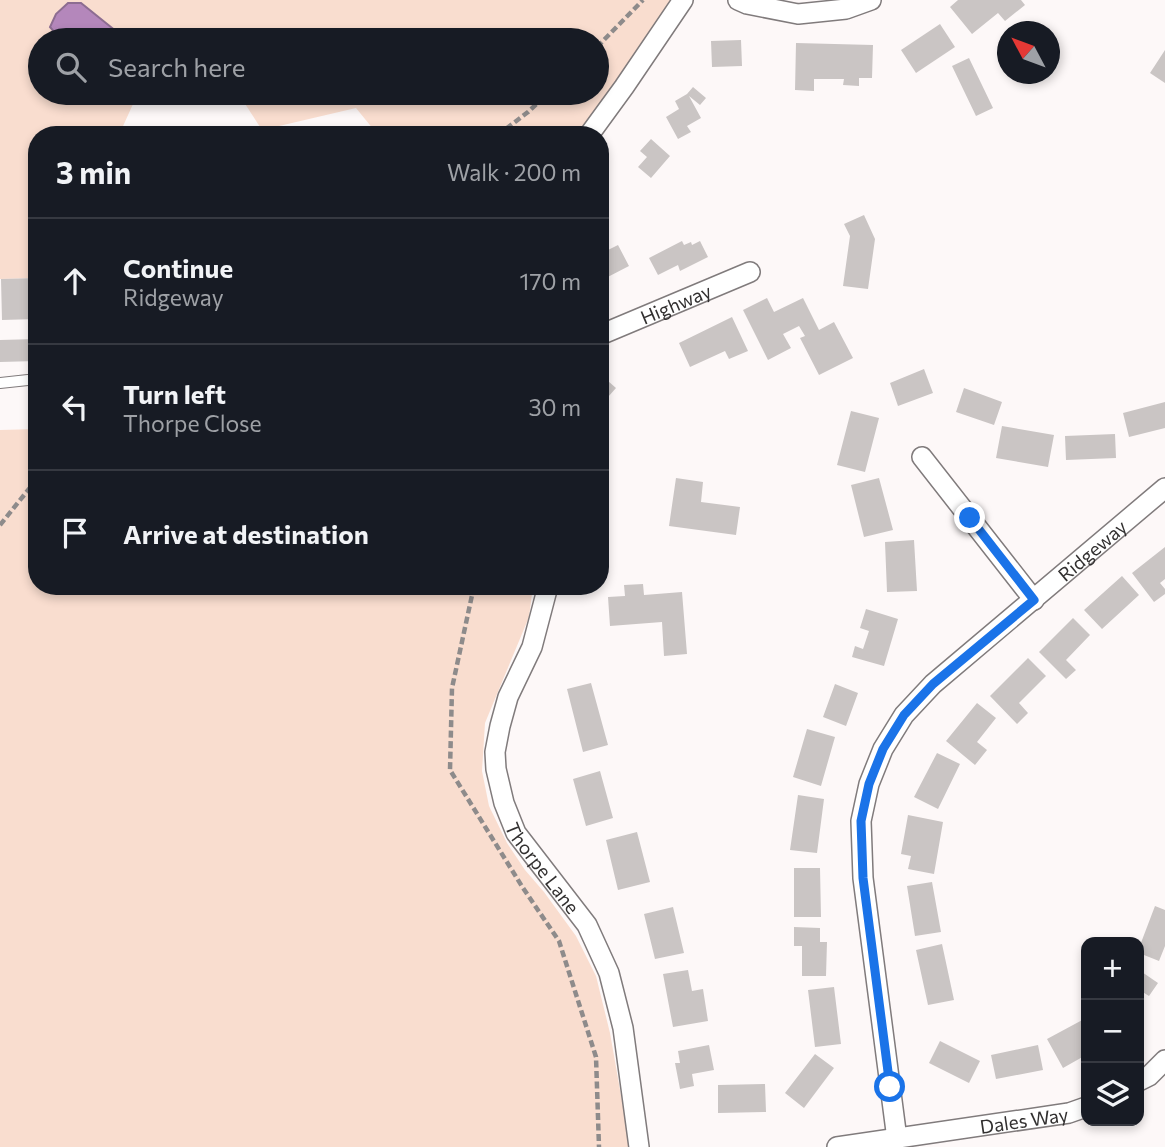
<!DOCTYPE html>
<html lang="en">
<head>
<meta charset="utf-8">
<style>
	:root { --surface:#171b24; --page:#20242c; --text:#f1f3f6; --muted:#9ea1a6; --line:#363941 }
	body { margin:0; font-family:Commissioner,sans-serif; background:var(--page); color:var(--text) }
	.controls { position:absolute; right:21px; bottom:21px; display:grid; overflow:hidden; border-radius:14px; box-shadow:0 4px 10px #0003 }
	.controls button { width:63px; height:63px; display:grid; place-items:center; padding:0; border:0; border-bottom:2px solid var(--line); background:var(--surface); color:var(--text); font:35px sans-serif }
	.compass { position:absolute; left:997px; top:21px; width:63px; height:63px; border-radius:50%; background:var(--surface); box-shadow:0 4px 10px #0003; rotate:311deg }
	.stop { position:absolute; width:21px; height:21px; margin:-16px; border:5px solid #1a73e8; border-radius:50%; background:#fff }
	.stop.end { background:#1a73e8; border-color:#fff; box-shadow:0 2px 7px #0008 }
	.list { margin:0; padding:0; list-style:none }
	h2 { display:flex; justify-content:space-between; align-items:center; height:91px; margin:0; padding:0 28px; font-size:30px }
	h2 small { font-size:23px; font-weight:400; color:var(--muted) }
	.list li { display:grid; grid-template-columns:46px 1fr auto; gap:21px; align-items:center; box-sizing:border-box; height:126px; padding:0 28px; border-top:2px solid var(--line) }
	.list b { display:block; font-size:26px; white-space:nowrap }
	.list p { margin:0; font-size:23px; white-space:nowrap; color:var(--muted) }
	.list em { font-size:23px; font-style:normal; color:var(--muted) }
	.icon { flex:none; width:38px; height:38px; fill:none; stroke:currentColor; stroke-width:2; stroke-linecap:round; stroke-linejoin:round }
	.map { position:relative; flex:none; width:1165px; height:1147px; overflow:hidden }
	.search { position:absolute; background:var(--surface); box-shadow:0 4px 10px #0003; left:28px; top:28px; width:581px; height:77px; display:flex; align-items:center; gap:18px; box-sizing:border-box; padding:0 24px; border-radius:38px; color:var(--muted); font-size:26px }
	.panel { position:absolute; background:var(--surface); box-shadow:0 4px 10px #0003; left:28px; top:126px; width:581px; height:469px; border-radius:28px }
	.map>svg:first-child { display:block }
	.green { fill:#f9ddcf }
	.water { fill:#b487bb; stroke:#8d6d91; stroke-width:2 }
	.building { fill:#cac5c4 }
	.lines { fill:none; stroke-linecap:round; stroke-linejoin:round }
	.lane-casing { stroke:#807b7c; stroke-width:12 }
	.street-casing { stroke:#807b7c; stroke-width:22 }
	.path { stroke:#8e8b8b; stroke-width:4.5; stroke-dasharray:7 3.5; stroke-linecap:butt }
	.lane { stroke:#fff; stroke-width:10 }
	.street { stroke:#fff; stroke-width:19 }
	.route { stroke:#1a73e8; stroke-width:9 }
	.labels { text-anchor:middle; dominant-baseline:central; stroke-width:5; stroke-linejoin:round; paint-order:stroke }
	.street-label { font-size:19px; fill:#323030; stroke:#fff }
</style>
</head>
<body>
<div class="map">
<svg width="1165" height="1147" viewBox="0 0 1165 1147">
	<rect width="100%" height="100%" fill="#fdf8f8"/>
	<path class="green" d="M0,0H673L589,135H378L356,108L262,130L238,93H597V40H40V93H138L119,135H37V278L0,279Z
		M37,429V586H533L529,617L485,723L482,771L489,806L507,843L525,870L544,892L576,936L596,976L610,1033L630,1147H0V430Z"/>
	<path class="water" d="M68,3H81L127,40H61L50,27L56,14Z"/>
	<path class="building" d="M958,0H1021L1025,5L1005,21L998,13L972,34L950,7Z
		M940,24L955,47L916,73L901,50Z
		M741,40L742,66L712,67L711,41Z
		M796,43L873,45L872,78H859V86L843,85L844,79H814V91L795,90Z
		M1165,50V83L1150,73Z
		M969,58L993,108L976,116L952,66Z
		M693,87L706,98L700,105L689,96L701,118L687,126L691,132L678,139L666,117L679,109L675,101L687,94Z
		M651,139L670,156L651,178L638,167L647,157L640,151Z
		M864,215L875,239L868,289L843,286L850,236L844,224Z
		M682,241L684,245L691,242L692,245L700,241L708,257L680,271L678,265L658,275L649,258Z
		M618,245L629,266L600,281V254Z
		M37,278V319L2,320L1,279Z
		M767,298L774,312L803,298L819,330L834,322L853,358L819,375L800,338L805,336L799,326L783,334L791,348L768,360L743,310Z
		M732,317L748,351L729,359L725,351L690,367L679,343Z
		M37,339V361L0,362V340Z
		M924,369L933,393L898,406L890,383Z
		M600,374L616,388L600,406Z
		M964,388L1002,402L994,425L956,412Z
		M1165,402V428L1129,437L1123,413Z
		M851,411L879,418L865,472L837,465Z
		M1002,426L1054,435L1048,467L996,458Z
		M1115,434L1116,458L1066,460L1065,436Z
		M676,478L703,482L701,502L740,507L736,535L669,526Z
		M879,478L893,530L864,537L851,485Z
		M914,540L917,591L887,592L885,542Z
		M1165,547V579L1160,583L1165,589V594L1154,602L1132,573Z
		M1122,576L1139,595L1102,629L1084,610Z
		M643,584L644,595L682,592L687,654L664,656L662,622L610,626L608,597L625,596L624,585Z
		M866,609L898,619L884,666L852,657L855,646L863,649L869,631L860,628Z
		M1073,618L1090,635L1066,660L1076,670L1066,679L1039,652Z
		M1028,658L1046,676L1019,703L1028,713L1017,724L990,696Z
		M591,683L608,745L583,752L567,689Z
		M835,684L858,693L846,726L823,717Z
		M977,703L996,718L977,742L987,750L975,765L946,741Z
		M807,729L835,737L821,786L793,777Z
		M937,753L960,764L938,809L914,797Z
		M600,771L613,818L586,826L573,779Z
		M798,795L824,799L817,853L790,850Z
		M908,815L943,822L934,874L908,869L911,856L901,854Z
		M637,832L650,882L618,890L606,840Z
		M794,868H820L821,917H794Z
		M932,882L941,932L915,936L907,886Z
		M1155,906L1165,910V946L1159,961L1139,953V948Z
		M673,907L684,953L655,959L644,914Z
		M794,927L820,928V942H827L826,976H802V946H794Z
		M942,944L954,1000L928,1005L916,950Z
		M688,970L692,991L703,989L708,1021L673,1027L663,974Z
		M1139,970L1158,983L1149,996L1141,991L1139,995Z
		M834,987L841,1044L815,1047L808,990Z
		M1086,1018V1055L1063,1068L1047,1039Z
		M940,1041L980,1061L969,1083L929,1063Z
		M709,1045L714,1070L692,1074L694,1086L680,1089L675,1063H680L678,1051Z
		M1038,1045L1043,1070L996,1079L991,1055Z
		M815,1054L834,1068L804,1108L785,1093Z
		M765,1084L766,1112L718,1113V1085Z"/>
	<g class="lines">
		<g class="lane-casing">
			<path id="lane" d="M0,383L37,379"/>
		</g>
		<g class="street-casing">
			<g id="street">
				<path d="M738,0L747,4L798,14L846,9L871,0"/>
				<path d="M589,135L624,87L683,0"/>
				<path id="s1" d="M600,335L750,272"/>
				<path d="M922,457L1034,600"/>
				<path id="s2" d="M548,586L532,647L508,697L500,726L495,752L496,769L504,803L516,833L587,925L609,973L623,1028L639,1147"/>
				<path d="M1139,1081L1149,1076L1165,1060"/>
				<path id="s3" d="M897,1139L863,878L861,821L869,784L883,749L904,715L933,684L1165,488"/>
				<path id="s4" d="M837,1147L1069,1113L1086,1107"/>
			</g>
		</g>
		<path class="path" d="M597,47L643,0
			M498,135L528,112L548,93
			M0,525L37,479
			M474,586L452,688L450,770L523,888L559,941L596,1057L599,1147"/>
		<use href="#lane" class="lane"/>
		<use href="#street" class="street"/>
	</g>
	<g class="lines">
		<path class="route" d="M890,1087L863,878L861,821L869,784L883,749L904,715L933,684L1034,600L970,518"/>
	</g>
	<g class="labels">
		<g class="street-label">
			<text stroke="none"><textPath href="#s1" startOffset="82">Highway</textPath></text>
			<text stroke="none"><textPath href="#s3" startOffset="686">Ridgeway</textPath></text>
			<text stroke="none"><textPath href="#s2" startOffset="303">Thorpe Lane</textPath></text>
			<text stroke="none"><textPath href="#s4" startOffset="189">Dales Way</textPath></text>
		</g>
	</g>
</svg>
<div class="controls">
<button>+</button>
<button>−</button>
<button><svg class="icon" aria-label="layers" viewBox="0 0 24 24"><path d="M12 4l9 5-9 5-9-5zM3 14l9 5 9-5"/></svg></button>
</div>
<svg class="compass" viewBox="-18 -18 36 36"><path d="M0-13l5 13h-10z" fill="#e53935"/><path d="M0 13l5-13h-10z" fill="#9ea1a6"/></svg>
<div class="stop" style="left:890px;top:1087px"></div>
<div class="stop end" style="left:970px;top:518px"></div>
<div class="search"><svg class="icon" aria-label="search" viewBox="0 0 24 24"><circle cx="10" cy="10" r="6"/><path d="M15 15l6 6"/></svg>Search here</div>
<section class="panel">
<h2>3 min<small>Walk · 200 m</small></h2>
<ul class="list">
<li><svg class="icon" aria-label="ahead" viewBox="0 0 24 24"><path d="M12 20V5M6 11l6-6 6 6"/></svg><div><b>Continue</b><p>Ridgeway</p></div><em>170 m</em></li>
<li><svg class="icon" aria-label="left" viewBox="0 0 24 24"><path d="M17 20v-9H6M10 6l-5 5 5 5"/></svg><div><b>Turn left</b><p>Thorpe Close</p></div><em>30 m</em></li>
<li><svg class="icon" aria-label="arrive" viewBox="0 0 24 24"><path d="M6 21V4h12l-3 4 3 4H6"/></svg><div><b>Arrive at destination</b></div></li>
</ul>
</section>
</div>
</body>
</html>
